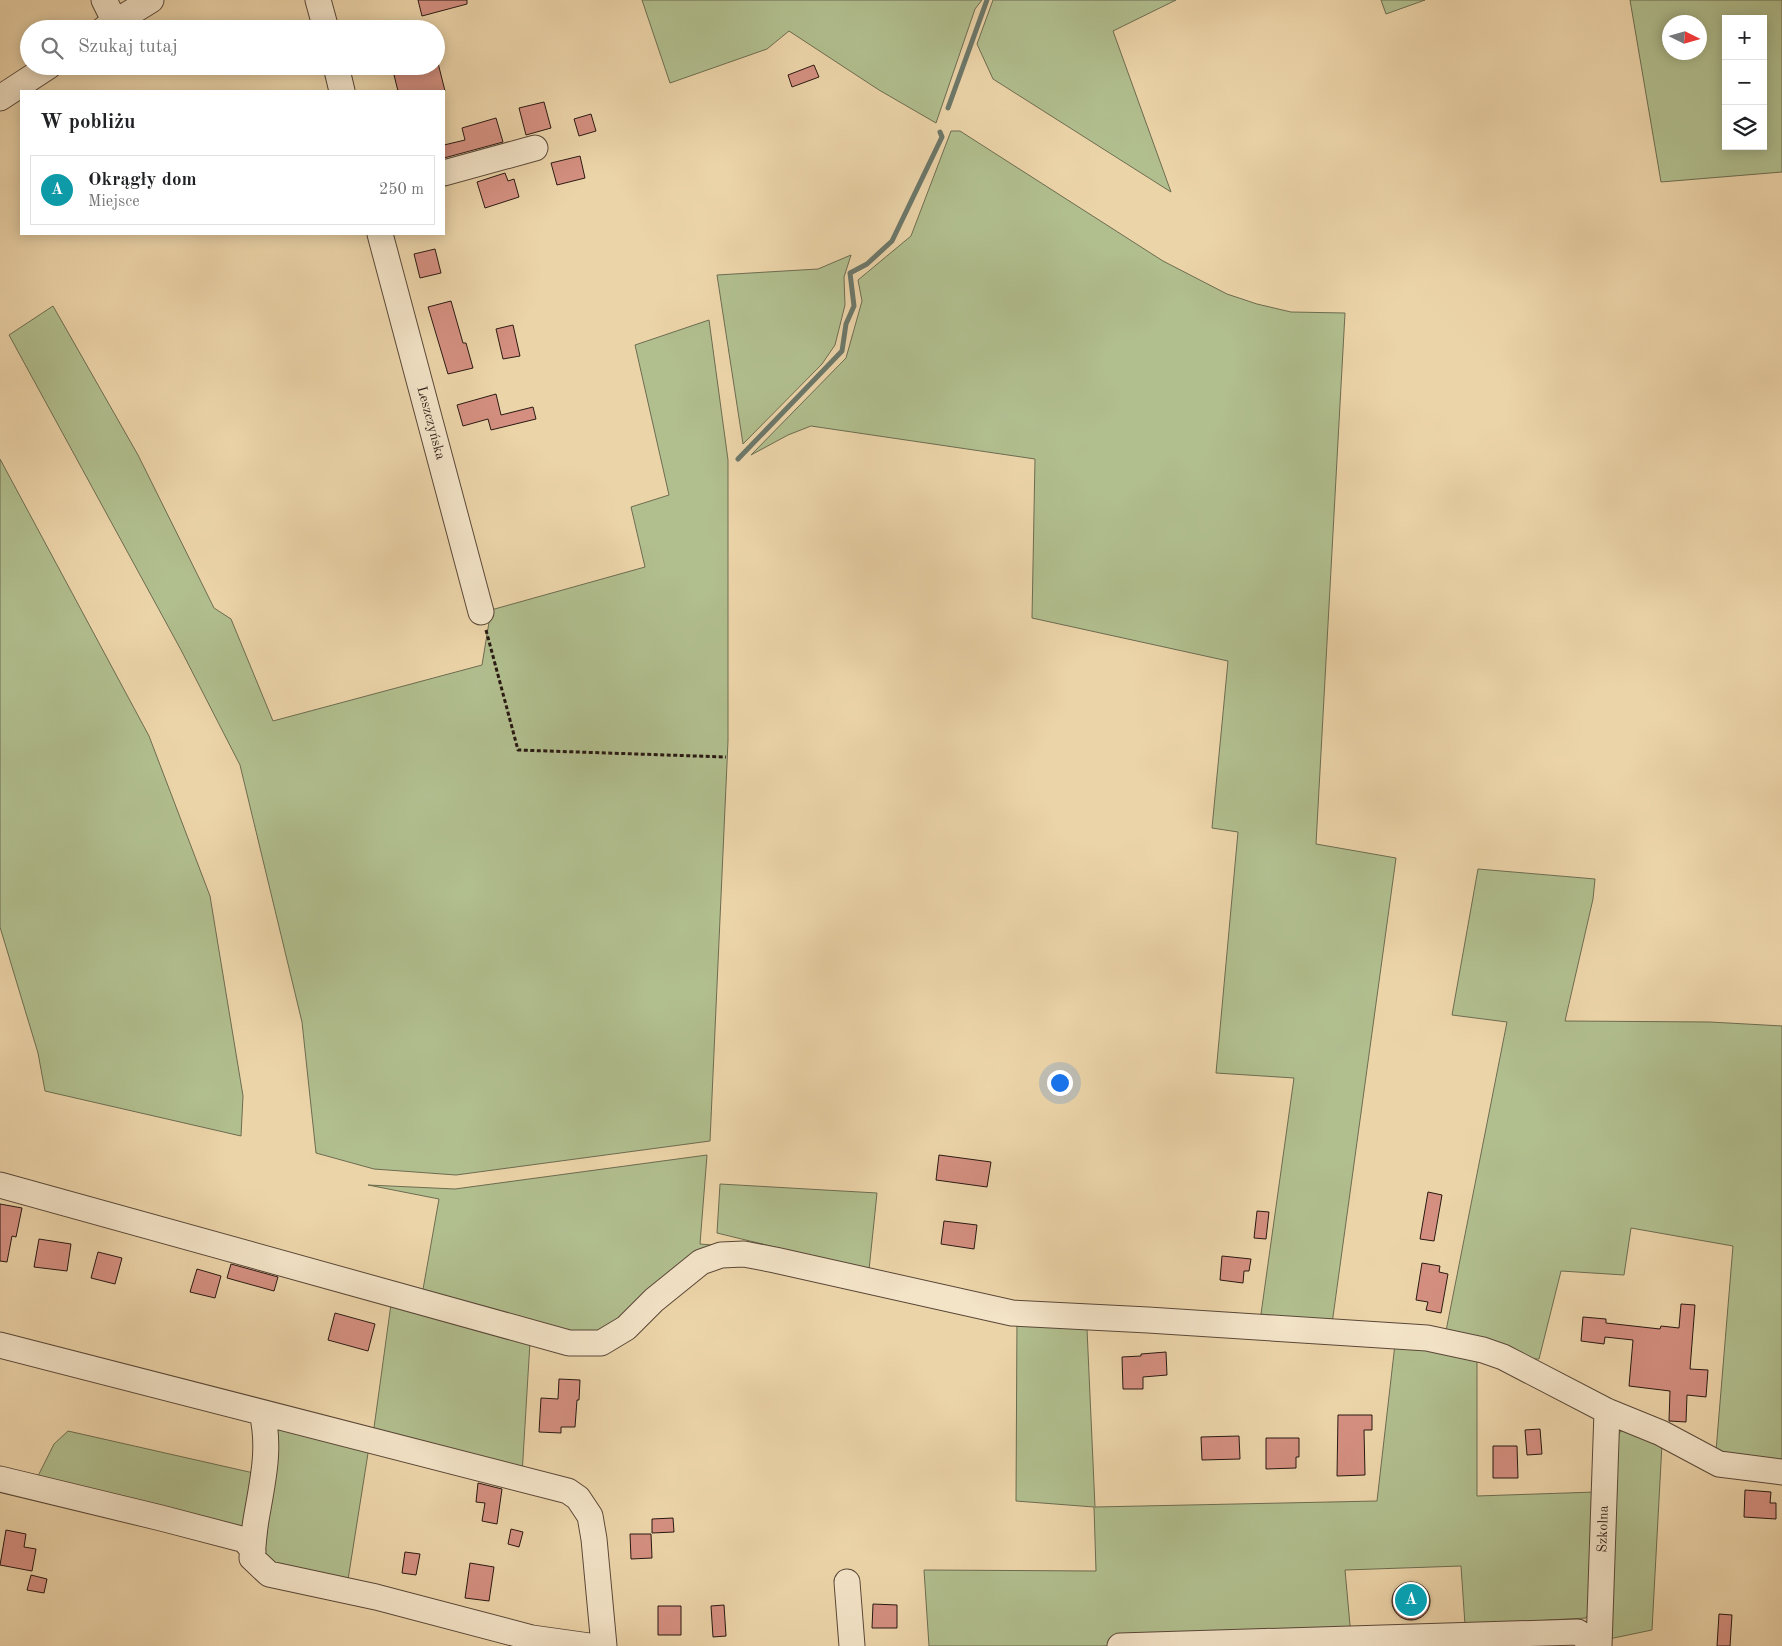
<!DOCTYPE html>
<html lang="pl">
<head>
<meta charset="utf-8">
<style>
	:root { --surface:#fff; --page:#f2f2f2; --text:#202124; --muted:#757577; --line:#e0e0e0; --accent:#0b8043 }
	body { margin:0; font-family:"Old Standard TT",serif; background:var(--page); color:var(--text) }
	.controls { position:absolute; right:15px; top:15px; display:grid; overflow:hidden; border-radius:0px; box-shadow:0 2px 12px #0003 }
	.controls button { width:45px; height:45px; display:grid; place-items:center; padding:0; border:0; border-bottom:1px solid var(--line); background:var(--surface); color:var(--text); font:25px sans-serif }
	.compass { position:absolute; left:1662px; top:15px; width:45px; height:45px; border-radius:50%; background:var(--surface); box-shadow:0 2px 12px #0003; rotate:95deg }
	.you { position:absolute; left:1059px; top:1082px; width:18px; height:18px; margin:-12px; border:4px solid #fff; border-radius:50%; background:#1a73e8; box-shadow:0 0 0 8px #1a73e833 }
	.badge { display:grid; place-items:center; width:32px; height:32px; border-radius:50%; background:var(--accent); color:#fff; font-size:16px; font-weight:700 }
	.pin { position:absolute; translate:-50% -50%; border:2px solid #fff; box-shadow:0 1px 5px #0006 }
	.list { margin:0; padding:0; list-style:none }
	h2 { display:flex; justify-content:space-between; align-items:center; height:65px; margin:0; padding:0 20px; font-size:21px }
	h2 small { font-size:16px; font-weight:400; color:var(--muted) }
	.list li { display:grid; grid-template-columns:32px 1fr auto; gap:15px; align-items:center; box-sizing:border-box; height:70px; margin:0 10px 10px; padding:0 10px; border:1px solid var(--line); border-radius:0px }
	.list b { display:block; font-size:19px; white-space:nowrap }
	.list p { margin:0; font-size:16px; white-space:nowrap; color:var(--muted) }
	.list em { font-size:16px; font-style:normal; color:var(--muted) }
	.icon { flex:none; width:28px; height:28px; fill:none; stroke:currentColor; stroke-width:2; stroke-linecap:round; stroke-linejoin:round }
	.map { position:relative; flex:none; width:1782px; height:1646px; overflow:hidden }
	.search { position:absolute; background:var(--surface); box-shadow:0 2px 12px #0003; left:20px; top:20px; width:425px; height:55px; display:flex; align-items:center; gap:12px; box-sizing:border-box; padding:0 18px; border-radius:28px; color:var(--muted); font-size:19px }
	.panel { position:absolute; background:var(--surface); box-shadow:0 2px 12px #0003; left:20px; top:90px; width:425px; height:145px; border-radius:0px }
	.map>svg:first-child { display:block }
	.green { fill:#b1be8e; stroke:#6d6c50; fill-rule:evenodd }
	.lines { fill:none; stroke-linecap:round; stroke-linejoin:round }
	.stream { stroke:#6c786a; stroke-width:5 }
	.building { fill:#d48f80; stroke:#291912 }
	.minor-casing { stroke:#5a4838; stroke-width:27 }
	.path { stroke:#291912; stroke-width:3; stroke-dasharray:4 2.5; stroke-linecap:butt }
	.minor { stroke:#f3e3c7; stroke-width:25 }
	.labels { text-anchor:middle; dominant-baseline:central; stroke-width:5; stroke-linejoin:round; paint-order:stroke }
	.street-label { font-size:14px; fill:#291912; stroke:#f3e3c7 }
</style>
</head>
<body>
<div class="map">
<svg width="1782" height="1646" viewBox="0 0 1782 1646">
	<rect width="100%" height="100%" fill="#ecd4a9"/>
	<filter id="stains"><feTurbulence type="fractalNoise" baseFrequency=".004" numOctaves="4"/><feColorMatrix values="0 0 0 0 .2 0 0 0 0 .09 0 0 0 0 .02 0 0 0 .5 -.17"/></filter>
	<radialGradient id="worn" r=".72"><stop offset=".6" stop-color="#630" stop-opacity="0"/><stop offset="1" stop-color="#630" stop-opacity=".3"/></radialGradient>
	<path class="green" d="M642,0H982L975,9L936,123L879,90L789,31L767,49L670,83Z
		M993,0H1176L1113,31L1171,192L993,79L977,44Z
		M1381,0H1425L1386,14Z
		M1630,0H1782V172L1661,182ZM1726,19H1763V146H1726ZM1670,22H1700V52H1670Z
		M951,131H960L1163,261L1227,294L1257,304L1291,312L1345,313L1316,844L1396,858L1332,1324L1261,1314L1294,1078L1216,1073L1238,832L1212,828L1228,661L1032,618L1035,459L811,426L788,435L751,455L846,358L862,301L858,280L911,236Z
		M851,255L844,277L845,305L835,345L822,364L743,444L717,275L818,269Z
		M53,306L138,455L214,608L231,619L273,721L482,665L491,610L645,567L631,507L669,495L635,345L709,320L728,460V741L710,1141L456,1175L374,1169L316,1153L302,1022L240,765L181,650L9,335Z
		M0,459L149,736L210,896L243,1096L241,1136L45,1091L38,1053L0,927Z
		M1478,869L1595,879L1593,899L1565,1021L1710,1022L1782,1026V1460L1716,1451L1733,1246L1631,1228L1624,1275L1561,1271L1539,1359H1524L1446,1331L1507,1022L1452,1015Z
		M707,1155L700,1244L712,1245L615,1329L583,1337L422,1295L439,1199L368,1185L455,1189Z
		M720,1184L877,1193L869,1270L717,1233Z
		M391,1304L530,1342L522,1475L373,1435Z
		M1017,1314L1087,1329L1095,1507L1377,1501L1395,1344L1477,1360V1496L1596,1492L1595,1602L1586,1618L1465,1625L1461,1566L1345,1570L1351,1636L1100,1646H929L924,1570L1096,1571L1094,1507L1016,1501Z
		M272,1420L369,1447L347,1586L265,1563L263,1519Z
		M1632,1429L1662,1444L1652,1630L1604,1640L1613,1442L1621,1431Z
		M68,1431L258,1474L248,1536L34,1484L54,1444Z"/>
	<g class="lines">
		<path class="stream" d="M948,108L987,0
			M738,459L842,351L846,324L854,306L850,273L867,264L892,241L942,137L940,132"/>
	</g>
	<path class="building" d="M418,0H467V4L422,16Z
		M436,63H438L445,91H398L394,75L426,66H436Z
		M814,65L819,77L792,87L788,75Z
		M544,102L551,128L526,135L519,108Z
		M591,114L596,131L579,136L574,119Z
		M496,118L503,142L444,158V145L465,140L462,128Z
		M580,156L585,178L557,185L551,163Z
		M505,173L508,181L514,179L519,197L485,208L477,182Z
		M435,249L441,273L420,278L414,254Z
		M451,301L463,343H466L473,368L448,374L428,307Z
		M513,325L520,356L503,359L496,329Z
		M496,394L501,415L533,407L536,419L491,430L488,419L463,426L457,405Z
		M939,1155L991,1162L987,1187L936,1180Z
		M1428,1192L1442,1195L1434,1241L1420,1239Z
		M0,1204L22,1208L16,1237L12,1236L7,1262L0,1261Z
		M1257,1211L1269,1212L1266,1239L1254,1238Z
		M944,1221L977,1225L974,1249L941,1244Z
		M39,1239L71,1244L67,1271L34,1267Z
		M98,1252L122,1258L115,1284L91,1278Z
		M1222,1256L1251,1259L1249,1271H1244L1243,1283L1220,1280Z
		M1422,1263L1440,1266L1439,1272L1448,1274L1441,1313L1426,1310L1428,1302L1416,1300Z
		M231,1264L278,1277L274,1291L227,1278Z
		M197,1269L221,1276L215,1298L190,1292Z
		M1681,1304L1695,1305L1690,1369L1708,1370L1706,1397L1687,1395L1686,1422L1669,1421L1670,1391L1629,1386L1633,1340L1605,1337L1604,1344L1581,1341L1583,1317L1606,1319V1323L1660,1329L1661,1326L1679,1328Z
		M335,1313L375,1324L368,1351L328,1340Z
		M1166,1352L1167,1375L1143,1377V1389H1123L1122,1357L1141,1356V1354Z
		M559,1379L580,1380L579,1400H577L575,1427H561V1433L539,1432L541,1398L558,1399Z
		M1338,1415H1372V1430H1364L1365,1475L1337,1476Z
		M1540,1429L1542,1454L1527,1455L1525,1430Z
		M1239,1436L1240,1459L1202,1460L1201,1437Z
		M1266,1438H1299V1457H1296V1468L1266,1469Z
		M1493,1446H1517L1518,1478H1493Z
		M478,1483L502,1489L497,1524L482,1521L485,1503L476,1502Z
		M1745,1490L1771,1492L1770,1503H1776V1519L1744,1517Z
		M673,1518L674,1532L652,1533V1519Z
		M511,1529L523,1532L519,1547L508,1544Z
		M6,1530L26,1534L24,1547L36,1549L32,1571L0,1565Z
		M630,1534H651L652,1558L631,1559Z
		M405,1552L420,1554L416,1575L402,1573Z
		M470,1563L494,1567L489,1601L465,1598Z
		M31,1575L47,1579L44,1593L27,1590Z
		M1392 1601a19 19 0 1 1 38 0a19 19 0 1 1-38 0Z
		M873,1604L897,1605V1628H872Z
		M724,1605L726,1636L713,1637L711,1606Z
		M658,1606H681V1635H658Z
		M1719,1614L1732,1615L1730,1646H1717Z"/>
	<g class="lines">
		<g class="minor-casing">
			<path id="minor" d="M104,0L115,22
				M318,0L326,29
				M104,29L151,0
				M336,66L342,91
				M0,98L49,66
				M444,173L535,148
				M380,234L481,612
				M0,1185L569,1343H601L626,1328L654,1300L701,1262L721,1255L744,1254L775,1260L1012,1313L1148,1320L1427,1338L1483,1350L1503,1357L1607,1411L1661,1433L1719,1464L1782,1472
				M0,1345L568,1491L578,1498L590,1516L594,1539L604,1646
				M262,1413C271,1449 262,1484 256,1520C254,1532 253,1545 252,1558L269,1574L376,1597L532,1638L589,1646
				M0,1479L161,1518L245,1540L253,1551
				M847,1582L852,1646
				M1120,1646L1578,1632L1596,1646
				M1599,1646L1607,1411"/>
		</g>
		<path class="path" d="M486,630L518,750L726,757"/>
		<use href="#minor" class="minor"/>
	</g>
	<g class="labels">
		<g class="street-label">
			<text transform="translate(431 423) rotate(75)">Leszczyńska</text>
			<text transform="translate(1603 1529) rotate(-88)">Szkolna</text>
		</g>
	</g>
	<rect width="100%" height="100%" filter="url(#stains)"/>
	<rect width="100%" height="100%" fill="url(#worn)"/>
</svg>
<div class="controls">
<button>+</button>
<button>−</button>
<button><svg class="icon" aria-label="layers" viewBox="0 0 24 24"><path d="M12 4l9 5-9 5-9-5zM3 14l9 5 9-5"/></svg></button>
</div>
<svg class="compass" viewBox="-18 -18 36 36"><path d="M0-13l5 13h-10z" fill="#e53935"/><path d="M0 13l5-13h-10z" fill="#757577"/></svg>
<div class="you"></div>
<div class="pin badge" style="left:1411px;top:1600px;background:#0f9aa8">A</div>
<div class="search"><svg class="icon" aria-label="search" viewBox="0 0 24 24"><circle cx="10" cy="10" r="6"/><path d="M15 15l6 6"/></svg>Szukaj tutaj</div>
<section class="panel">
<h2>W pobliżu<small></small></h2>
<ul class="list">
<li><span class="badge" style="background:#0f9aa8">A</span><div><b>Okrągły dom</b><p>Miejsce</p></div><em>250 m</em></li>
</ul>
</section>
</div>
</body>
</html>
